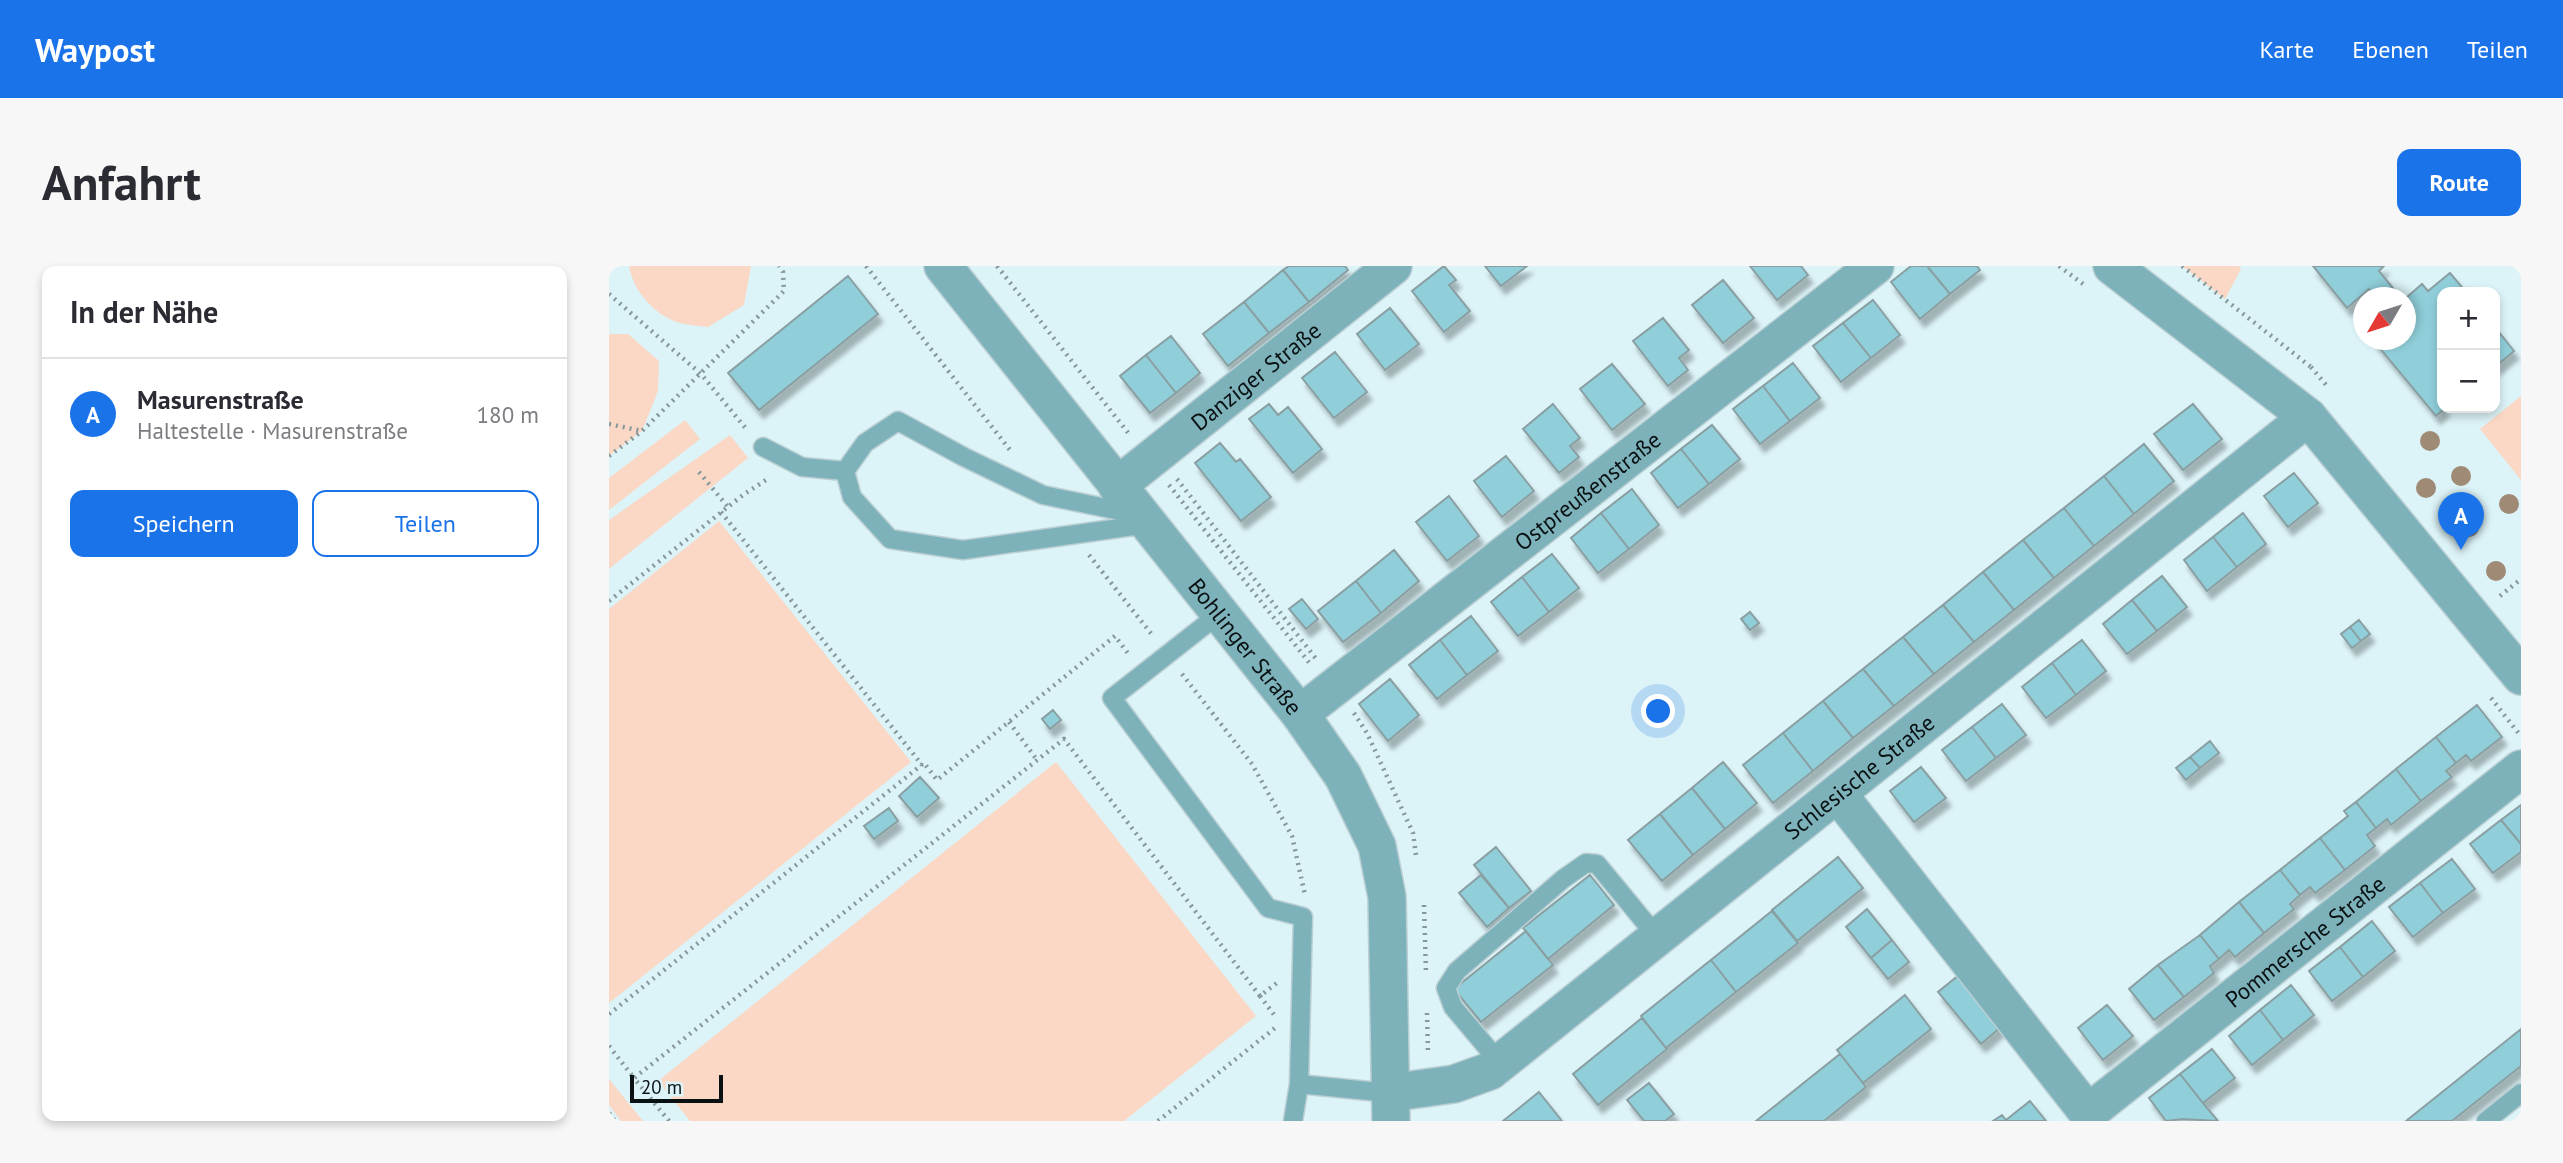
<!DOCTYPE html>
<html lang="de">
<head>
<meta charset="utf-8">
<style>
	:root { --surface:#fff; --page:#f7f7f7; --text:#2b2b33; --muted:#7c7c81; --line:#e1e1e2; --accent:#1a73e8 }
	body { margin:0; font-family:"PT Sans",sans-serif; background:var(--page); color:var(--text) }
	.controls { position:absolute; right:21px; top:21px; display:grid; overflow:hidden; border-radius:14px; box-shadow:0 4px 10px #0003 }
	.controls button { width:63px; height:63px; display:grid; place-items:center; padding:0; border:0; border-bottom:2px solid var(--line); background:var(--surface); color:var(--text); font:35px sans-serif }
	.compass { position:absolute; left:1744px; top:21px; width:63px; height:63px; border-radius:50%; background:var(--surface); box-shadow:0 4px 10px #0003; rotate:231deg }
	.scale { position:absolute; left:21px; bottom:18px; width:93px; box-sizing:border-box; padding-left:7px; border:4px solid #091113; border-top:0; font-size:19px; line-height:24px; white-space:nowrap; color:#091113; -webkit-text-stroke:5px #dcf3f7; paint-order:stroke }
	.you { position:absolute; left:1050px; top:446px; width:24px; height:24px; margin:-18px; border:5px solid #fff; border-radius:50%; background:#1a73e8; box-shadow:0 0 0 10px #1a73e833 }
	.badge { display:grid; place-items:center; width:46px; height:46px; border-radius:50%; background:var(--accent); color:#fff; font-size:23px; font-weight:700 }
	.pin { position:absolute; translate:-50% -58px; filter:drop-shadow(0 2px 4px #0008) }
	.pin::after { content:''; position:absolute; top:37px; width:24px; height:21px; background:inherit; clip-path:polygon(0 0,100% 0,50% 100%) }
	.list { margin:0; padding:0; list-style:none }
	h2 { display:flex; justify-content:space-between; align-items:center; height:91px; margin:0; padding:0 28px; font-size:30px }
	h2 small { font-size:23px; font-weight:400; color:var(--muted) }
	.list li { display:grid; grid-template-columns:46px 1fr auto; gap:21px; align-items:center; box-sizing:border-box; height:112px; padding:0 28px; border-top:2px solid var(--line) }
	.list b { display:block; font-size:26px; white-space:nowrap }
	.list p { margin:0; font-size:23px; white-space:nowrap; color:var(--muted) }
	.list em { font-size:23px; font-style:normal; color:var(--muted) }
	.actions { display:flex; gap:14px; padding:21px 28px }
	.actions a { flex:1; padding:16px 0; border:2px solid var(--accent); border-radius:14px; text-align:center; font-size:24px; color:var(--accent) }
	.actions .main { background:var(--accent); color:#fff }
	.map { position:relative; flex:none; width:1912px; height:855px; overflow:hidden; border-radius:14px }
	header { display:flex; align-items:center; gap:42px; box-sizing:border-box; height:98px; padding:0 35px; background:var(--accent); color:#fff }
	header strong { font-size:33px }
	nav { display:flex; gap:38px; margin-inline-start:auto; font-size:24px }
	.intro { display:flex; align-items:center; justify-content:space-between; box-sizing:border-box; height:168px; padding:0 42px }
	h1 { margin:0; font-size:49px }
	.button { padding:18px 32px; border-radius:14px; background:var(--accent); color:#fff; font-size:24px; font-weight:700 }
	main { display:flex; gap:42px; padding:0 42px }
	aside { flex:1; background:var(--surface); border-radius:14px; box-shadow:0 4px 10px #0003 }
	.map>svg:first-child { display:block }
	.green { fill:#fbd8c5 }
	.building { fill:#90cfda; stroke:#8a9fa2; stroke-width:2; filter:url(#shadow) }
	.lines { fill:none; stroke-linecap:round; stroke-linejoin:round }
	.lane-casing { stroke:#bacfd3; stroke-width:21 }
	.street-casing { stroke:#bacfd3; stroke-width:40 }
	.path { stroke:#86979a; stroke-width:4.5; stroke-dasharray:2 5; stroke-linecap:butt }
	.lane { stroke:#7db2ba; stroke-width:18 }
	.street { stroke:#7db2ba; stroke-width:37 }
	.tree { fill:#9f8a75 }
	.labels { text-anchor:middle; dominant-baseline:central; stroke-width:7; stroke-linejoin:round; paint-order:stroke }
	.street-label { font-size:23px; fill:#091113; stroke:#dcf3f7 }
</style>
</head>
<body>
<header>
<strong>Waypost</strong>
<nav><a>Karte</a><a>Ebenen</a><a>Teilen</a></nav>
</header>
<div class="intro"><h1>Anfahrt</h1><a class="button">Route</a></div>
<main>
<aside>
<h2>In der Nähe<small></small></h2>
<ul class="list">
<li><span class="badge">A</span><div><b>Masurenstraße</b><p>Haltestelle · Masurenstraße</p></div><em>180 m</em></li>
</ul>
<div class="actions"><a class="main">Speichern</a><a>Teilen</a></div>
</aside>
<div class="map">
<svg width="1912" height="855" viewBox="0 0 1912 855">
	<defs>
		<filter id="shadow"><feDropShadow dx="4.5" dy="8" stdDeviation="2" flood-color="#0004"/></filter>
	</defs>
	<rect width="100%" height="100%" fill="#dcf3f7"/>
	<path class="green" d="M20,0H142L135,39L99,61C90,60 80,59 71,57C46,50 24,25 20,0Z
		M1573,0H1630L1632,3L1616,33Z
		M0,68H19L50,95L49,125L33,165L0,190Z
		M1912,130V214L1871,163Z
		M76,154L91,173L0,244V212Z
		M121,169L139,192L0,303V254Z
		M110,255L302,496L0,737V343Z
		M447,496L647,750L515,855H81L49,815Z
		M0,813L34,855H12L0,839Z"/>
	<path class="building" d="M680,0H736L739,4L700,36L674,4Z
		M835,0L847,14L840,19L861,45L835,66L803,25Z
		M876,0H918L892,20Z
		M1141,0H1192L1199,9L1168,34Z
		M1302,0H1318L1341,28L1311,53L1282,16Z
		M1318,0H1368L1371,4L1341,28Z
		M1704,0H1775L1770,5L1792,32H1767L1760,23L1738,42Z
		M674,4L700,36L660,67L635,36Z
		M1841,7L1857,26H1833V142H1836L1827,150L1764,74H1797V32L1813,18L1819,25Z
		M239,10L269,48L150,144L119,107Z
		M1114,14L1145,52L1114,77L1083,39Z
		M1264,34L1291,69L1262,92L1234,57Z
		M635,36L660,67L619,100L594,68Z
		M781,42L810,78L776,104L748,68Z
		M1054,52L1080,84L1070,92L1079,104L1059,120L1024,75Z
		M1234,57L1262,92L1232,116L1204,80Z
		M1886,61L1905,85L1886,101Z
		M562,70L591,107L567,127L537,89Z
		M726,86L758,126L725,152L693,112Z
		M537,89L567,127L541,147L511,110Z
		M1184,97L1211,132L1181,155L1154,120Z
		M1003,98L1036,138L1003,164L971,123Z
		M1154,120L1181,155L1151,178L1124,143Z
		M660,138L669,149L679,141L713,183L684,207L640,153Z
		M944,138L971,172L961,180L970,191L950,207L914,163Z
		M1584,138L1613,173L1574,204L1545,168Z
		M1103,159L1131,193L1100,218L1072,183Z
		M611,177L627,196L631,193L662,231L632,255L586,197Z
		M1535,178L1565,215L1525,248L1495,210Z
		M1072,183L1100,218L1069,242L1042,207Z
		M897,190L925,225L893,251L865,215Z
		M1685,207L1709,237L1679,261L1655,230Z
		M1495,210L1525,248L1485,280L1455,242Z
		M1023,223L1050,259L1020,283L992,247Z
		M840,230L870,270L838,295L807,256Z
		M1455,242L1485,280L1445,312L1414,274Z
		M992,247L1020,283L989,307L962,272Z
		M1634,247L1657,278L1628,301L1604,271Z
		M1604,271L1628,301L1598,325L1575,294Z
		M1414,274L1445,312L1405,344L1374,306Z
		M785,284L810,315L772,347L747,315Z
		M943,288L970,322L940,346L913,311Z
		M1374,306L1405,344L1365,376L1334,339Z
		M1553,310L1578,341L1548,365L1523,334Z
		M913,311L940,346L909,370L882,336Z
		M747,315L772,347L734,376L709,345Z
		M693,333L709,353L697,363L680,343Z
		M1523,334L1548,365L1518,388L1494,358Z
		M1334,339L1365,376L1325,408L1294,371Z
		M1141,346L1150,357L1141,364L1132,353Z
		M862,350L889,385L858,409L831,374Z
		M1750,354L1761,368L1752,375L1741,361Z
		M1741,361L1752,375L1743,382L1732,368Z
		M1294,371L1325,408L1285,440L1254,403Z
		M831,374L858,409L828,433L800,399Z
		M1473,374L1497,405L1467,429L1443,397Z
		M1443,397L1467,429L1437,452L1413,421Z
		M1254,403L1285,440L1244,472L1214,435Z
		M781,413L810,449L779,475L750,438Z
		M1214,435L1244,472L1204,505L1174,467Z
		M1393,438L1417,469L1387,492L1363,461Z
		M1868,439L1893,471L1862,495L1857,489L1847,497L1827,471Z
		M444,444L452,454L441,463L433,453Z
		M1363,461L1387,492L1357,515L1333,484Z
		M1174,467L1204,505L1164,537L1134,499Z
		M1827,471L1847,497L1837,505L1843,511L1812,535L1787,503Z
		M1601,475L1610,487L1591,502L1581,491Z
		M1581,491L1591,502L1577,514L1567,502Z
		M1114,496L1148,537L1116,563L1083,522Z
		M1312,501L1337,532L1305,556L1281,525Z
		M1787,503L1812,535L1782,559L1778,553L1767,562L1747,536Z
		M311,511L330,532L308,551L290,530Z
		M1083,522L1116,563L1084,589L1051,548Z
		M1747,536L1767,562L1758,569L1766,580L1736,604L1711,572L1739,550L1735,545Z
		M1912,539V578L1892,554Z
		M280,542L289,555L265,573L255,560Z
		M1051,548L1084,589L1053,615L1019,574Z
		M1892,554L1912,578V586L1884,607L1861,578Z
		M1711,572L1736,604L1706,627L1701,621L1691,629L1671,604Z
		M887,581L922,625L900,642L865,599Z
		M1229,591L1254,622L1188,675L1163,644Z
		M1843,593L1866,623L1834,647L1811,617Z
		M1671,604L1691,629L1681,638L1685,643L1655,667L1630,636Z
		M872,609L900,642L878,661L850,627Z
		M981,609L1005,639L939,693L914,662Z
		M1811,617L1834,647L1804,671L1780,641Z
		M1630,636L1655,667L1626,691L1620,684L1610,693L1591,669Z
		M1258,643L1283,674L1262,692L1237,661Z
		M1163,645L1189,677L1127,726L1102,694Z
		M1763,655L1786,685L1754,711L1731,681Z
		M917,665L944,699L872,756L845,723Z
		M1591,669L1610,693L1601,700L1605,707L1575,731L1549,699Z
		M1283,674L1300,696L1279,713L1262,692Z
		M1731,681L1754,711L1723,735L1700,705Z
		M1102,694L1127,726L1057,782L1032,750Z
		M1549,699L1575,731L1545,754L1520,723Z
		M1350,709L1392,761L1372,778L1329,726Z
		M1682,719L1705,749L1674,774L1651,744Z
		M1296,729L1322,763L1254,817L1228,784Z
		M1498,739L1524,770L1494,794L1469,762Z
		M1651,744L1674,774L1643,799L1620,770Z
		M1033,752L1058,783L989,839L964,808Z
		M1912,763V800L1843,855H1797Z
		M1603,783L1626,812L1594,837L1571,808Z
		M1231,788L1257,821L1215,855H1147Z
		M1571,808L1594,837L1609,855L1573,853L1557,855L1540,832Z
		M1040,817L1065,848L1056,855H1035L1018,834Z
		M930,826L953,855H894Z
		M1421,835L1437,855H1384L1393,849L1397,854Z"/>
	<g class="lines">
		<g class="lane-casing">
			<path id="lane" d="M154,181L193,201L236,205
				M526,248L434,229L355,191L289,155L256,177L236,205L243,231L281,273L354,284L539,258
				M610,348L503,432L659,642L694,651L690,818L684,855
				M891,797L844,741L837,722L848,705L954,613L977,597L988,598L1049,672
				M690,818L780,827
				M1877,855L1912,827"/>
		</g>
		<g class="street-casing">
			<g id="street">
				<path id="s1" d="M334,0L691,448L734,510L768,580L778,631L782,855"/>
				<path d="M1503,0L1699,151L1912,410"/>
				<path id="s2" d="M508,220L784,0"/>
				<path id="s3" d="M691,448L1266,0"/>
				<path id="s4" d="M1229,528L1479,847L1912,503"/>
				<path id="s5" d="M780,827L845,818L881,805L1699,151"/>
			</g>
		</g>
		<path class="path" d="M257,0L401,184
			M388,0L520,168
			M1450,0L1474,18
			M1573,0L1702,101
			M0,28L92,108L139,165
			M1702,101L1718,120
			M0,158L33,165
			M0,190L33,165L175,25L174,6L170,0
			M90,206L119,241
			M568,213L708,394
			M560,219L702,399
			M112,246L313,499
			M480,289L544,370
			M1891,330L1912,313
			M0,335L134,229L160,212
			M573,408L643,498L683,570L696,629
			M1882,432L1911,469
			M745,447L758,467L804,567L807,589
			M400,456L428,494
			M815,639L817,707
			M651,730L666,750
			M818,747L819,788
			M0,748L315,497L328,514L506,370L521,390
			M0,780L25,812
			M0,847L6,855
			M60,855L25,812L455,473L651,730L669,716
			M549,855L666,762"/>
		<use href="#lane" class="lane"/>
		<use href="#street" class="street"/>
	</g>
	<g class="tree">
		<circle cx="1821" cy="175" r="10"/>
		<circle cx="1852" cy="210" r="10"/>
		<circle cx="1817" cy="222" r="10"/>
		<circle cx="1900" cy="238" r="10"/>
		<circle cx="1860" cy="261" r="10"/>
		<circle cx="1887" cy="305" r="10"/>
	</g>
	<g class="labels">
		<g class="street-label">
			<text stroke="none"><textPath href="#s2" startOffset="177">Danziger Straße</textPath></text>
			<text stroke="none"><textPath href="#s3" startOffset="364">Ostpreußenstraße</textPath></text>
			<text stroke="none"><textPath href="#s1" startOffset="486">Bohlinger Straße</textPath></text>
			<text stroke="none"><textPath href="#s5" startOffset="576">Schlesische Straße</textPath></text>
			<text stroke="none"><textPath href="#s4" startOffset="682">Pommersche Straße</textPath></text>
		</g>
	</g>
</svg>
<div class="controls">
<button>+</button>
<button>−</button>
</div>
<svg class="compass" viewBox="-18 -18 36 36"><path d="M0-13l5 13h-10z" fill="#e53935"/><path d="M0 13l5-13h-10z" fill="#7c7c81"/></svg>
<div class="scale">20 m</div>
<div class="you"></div>
<div class="pin badge" style="left:1852px;top:284px">A</div>
</div>
</main>
</body>
</html>
